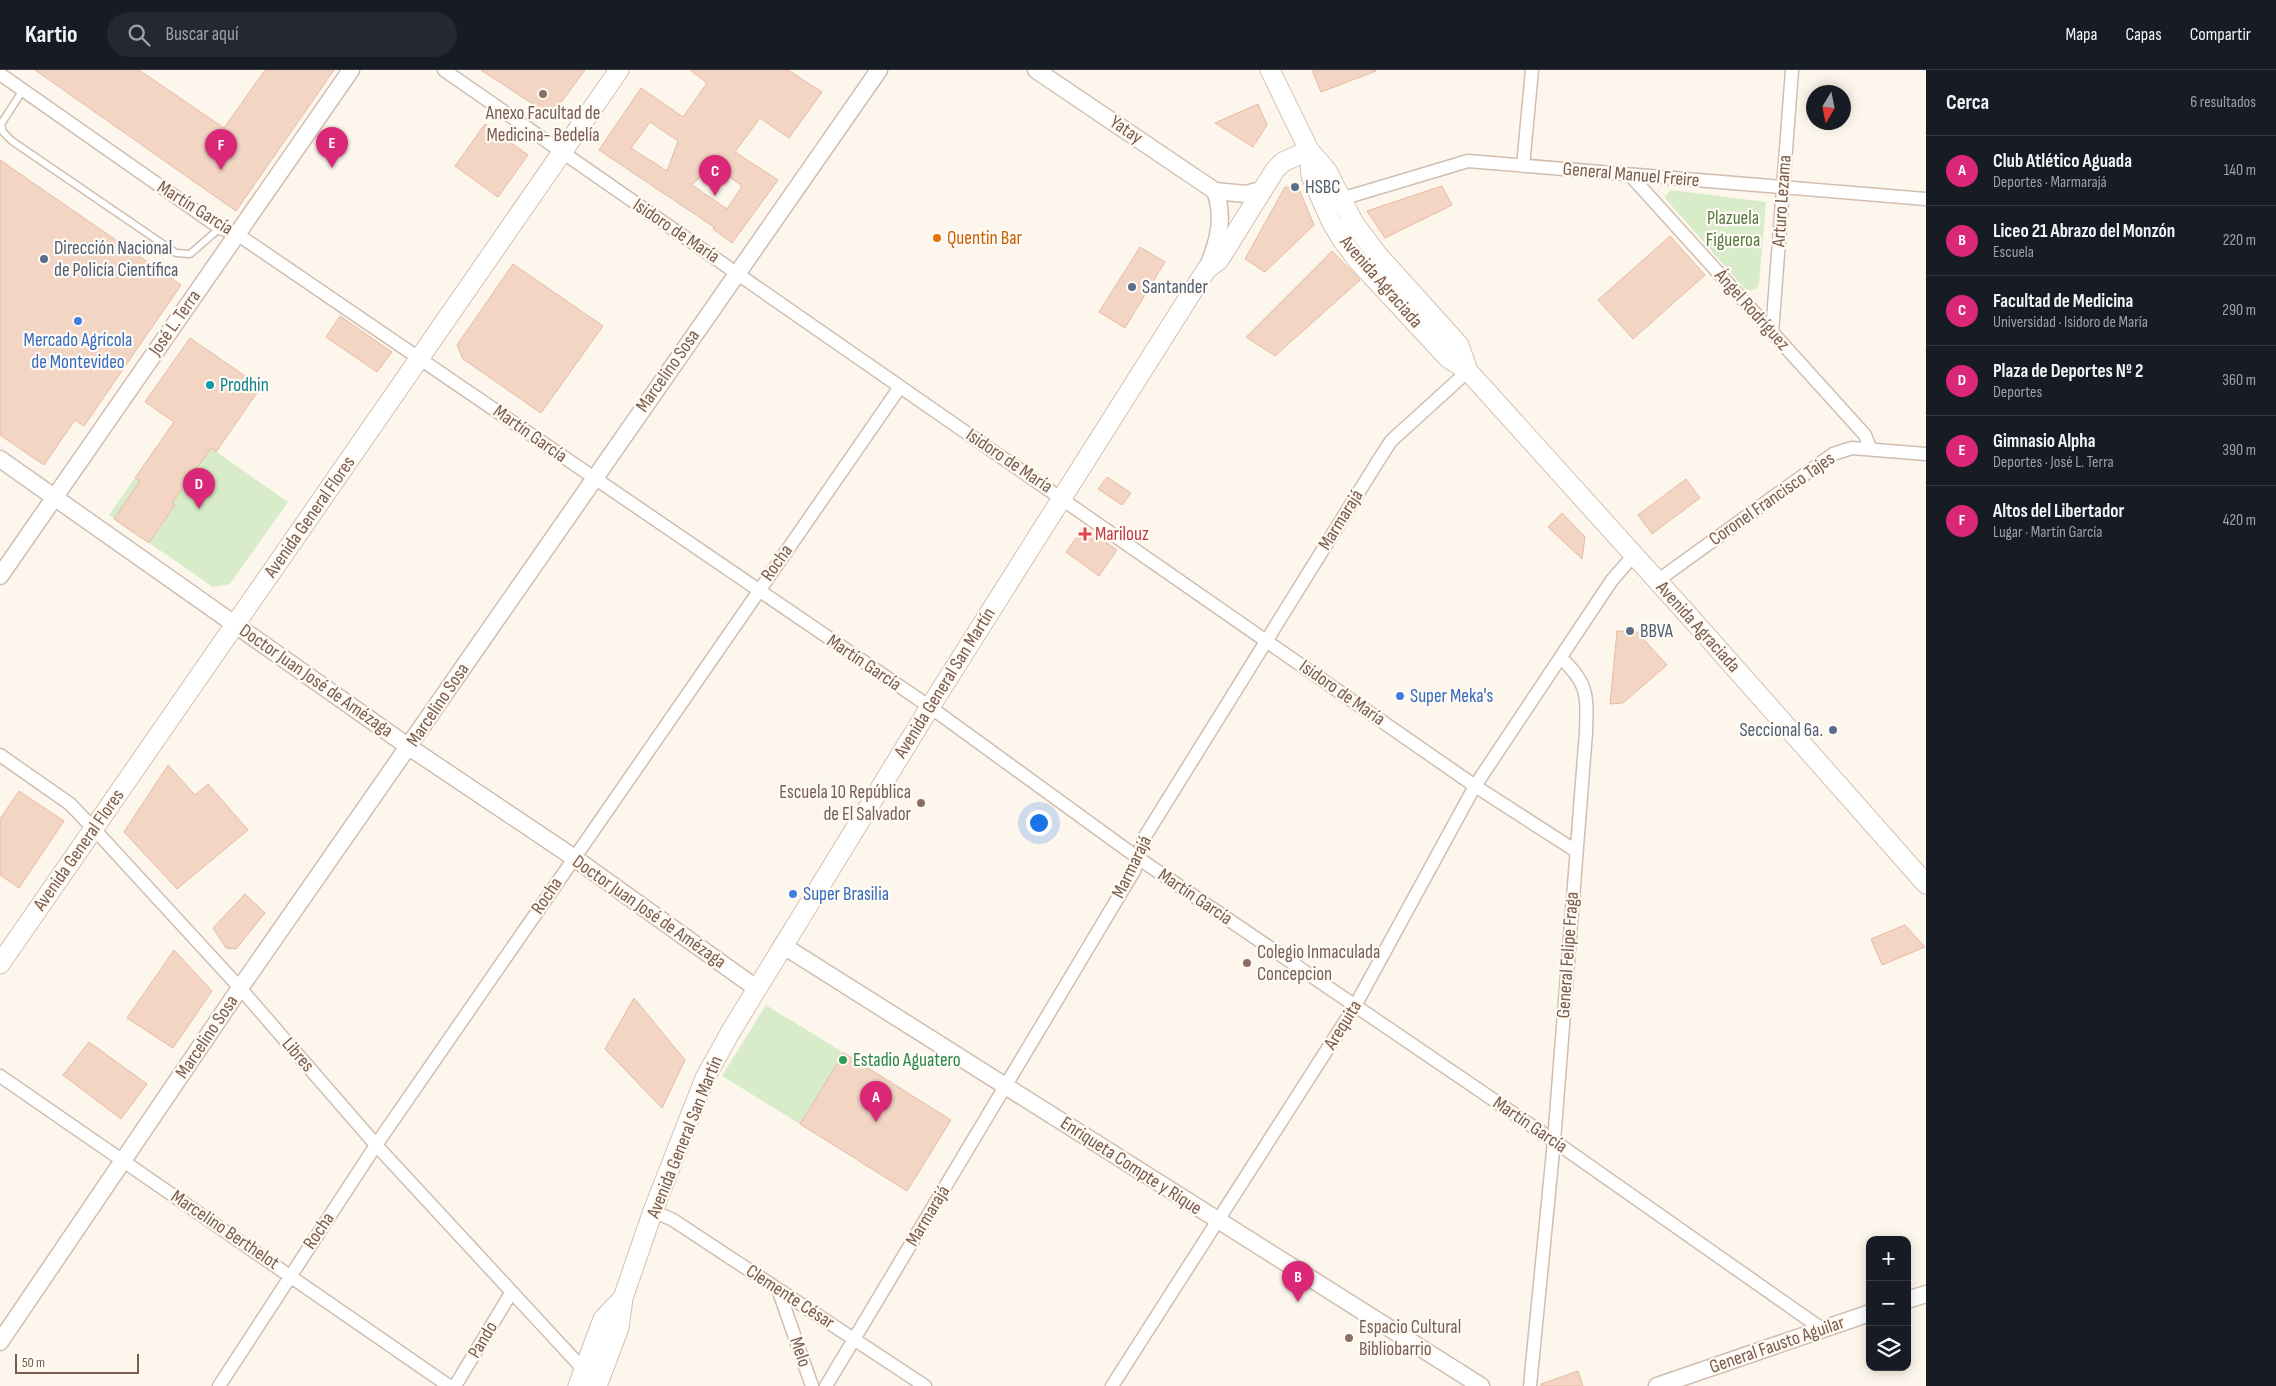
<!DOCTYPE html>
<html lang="es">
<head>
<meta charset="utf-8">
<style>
	:root { --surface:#171b24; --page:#242831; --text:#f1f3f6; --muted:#9ea1a6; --line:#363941; --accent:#db2777 }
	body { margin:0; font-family:"Sofia Sans Condensed",sans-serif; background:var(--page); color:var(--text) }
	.controls { position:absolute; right:15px; bottom:15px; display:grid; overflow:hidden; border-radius:10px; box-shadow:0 2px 12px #0003 }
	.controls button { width:45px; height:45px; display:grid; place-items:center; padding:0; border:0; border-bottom:1px solid var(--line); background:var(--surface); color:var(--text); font:25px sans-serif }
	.compass { position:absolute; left:1806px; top:15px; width:45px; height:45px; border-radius:50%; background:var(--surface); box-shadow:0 2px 12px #0003; rotate:190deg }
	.scale { position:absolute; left:15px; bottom:12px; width:124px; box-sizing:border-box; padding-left:5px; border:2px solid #7a5c4d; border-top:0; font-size:14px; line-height:18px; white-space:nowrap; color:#7a5c4d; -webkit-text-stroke:4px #fffaf3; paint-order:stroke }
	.you { position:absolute; left:1038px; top:752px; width:18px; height:18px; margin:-12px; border:4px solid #fff; border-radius:50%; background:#1a73e8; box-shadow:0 0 0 8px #1a73e833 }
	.badge { display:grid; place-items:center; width:32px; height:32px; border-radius:50%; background:var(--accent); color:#fff; font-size:16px; font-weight:700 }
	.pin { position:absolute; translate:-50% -41px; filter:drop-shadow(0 1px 2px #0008) }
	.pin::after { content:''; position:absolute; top:26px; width:18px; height:15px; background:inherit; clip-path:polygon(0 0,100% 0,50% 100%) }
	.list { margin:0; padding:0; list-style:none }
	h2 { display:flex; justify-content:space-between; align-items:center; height:65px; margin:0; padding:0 20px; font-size:21px }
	h2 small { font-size:16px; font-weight:400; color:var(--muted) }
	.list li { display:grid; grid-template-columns:32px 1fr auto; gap:15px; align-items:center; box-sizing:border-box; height:70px; padding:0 20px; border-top:1px solid var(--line) }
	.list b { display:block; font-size:19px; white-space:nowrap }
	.list p { margin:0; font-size:16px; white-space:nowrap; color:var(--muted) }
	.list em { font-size:16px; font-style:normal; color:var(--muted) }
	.icon { flex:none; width:28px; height:28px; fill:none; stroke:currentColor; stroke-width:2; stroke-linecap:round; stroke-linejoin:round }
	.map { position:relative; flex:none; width:1926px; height:1316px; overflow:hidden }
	header { display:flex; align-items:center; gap:30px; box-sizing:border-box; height:70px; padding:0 25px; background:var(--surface); border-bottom:1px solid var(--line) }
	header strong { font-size:24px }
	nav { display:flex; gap:28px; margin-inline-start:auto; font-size:18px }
	.search { width:350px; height:45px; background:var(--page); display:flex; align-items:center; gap:12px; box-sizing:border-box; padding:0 18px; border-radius:28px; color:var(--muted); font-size:19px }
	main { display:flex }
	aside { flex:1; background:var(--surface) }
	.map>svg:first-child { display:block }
	.green { fill:#d8ecc9 }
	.building { fill:#f3d5c3; stroke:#e6bba3; fill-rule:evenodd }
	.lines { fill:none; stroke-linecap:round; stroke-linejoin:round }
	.service-casing { stroke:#d1beb0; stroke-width:9 }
	.minor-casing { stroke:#d1beb0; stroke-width:15 }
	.tertiary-casing { stroke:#d1beb0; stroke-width:19 }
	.secondary-casing { stroke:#d6c0b0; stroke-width:21 }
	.service { stroke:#fff; stroke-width:6 }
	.minor { stroke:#fff; stroke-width:12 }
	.tertiary { stroke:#fff; stroke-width:16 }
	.secondary { stroke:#fff; stroke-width:19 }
	.education-dot { fill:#8d6e63; stroke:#fffaf3; stroke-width:2 }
	.service-dot { fill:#5c6f8a; stroke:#fffaf3; stroke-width:2 }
	.food-dot { fill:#e8710a; stroke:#fffaf3; stroke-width:2 }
	.shop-dot { fill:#3f7fe0; stroke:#fffaf3; stroke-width:2 }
	.culture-dot { fill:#0f9aa8; stroke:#fffaf3; stroke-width:2 }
	.health-dot { fill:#e0444e; stroke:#fffaf3; stroke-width:2 }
	.leisure-dot { fill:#2e9e5b; stroke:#fffaf3; stroke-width:2 }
	.labels { text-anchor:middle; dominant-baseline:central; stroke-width:4.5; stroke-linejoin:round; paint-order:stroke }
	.education-label { font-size:19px; fill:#785e54; stroke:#fffaf3; text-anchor:start }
	.street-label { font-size:19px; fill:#7a5c4d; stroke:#fffaf3 }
	.service-label { font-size:19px; fill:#4e5e75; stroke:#fffaf3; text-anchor:start }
	.park-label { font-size:19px; fill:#537a41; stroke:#fffaf3 }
	.food-label { font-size:19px; fill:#c56008; stroke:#fffaf3; text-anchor:start }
	.shop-label { font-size:19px; fill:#366cbe; stroke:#fffaf3; text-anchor:start }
	.culture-label { font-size:19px; fill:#0d838f; stroke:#fffaf3; text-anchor:start }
	.health-label { font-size:19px; fill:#be3a42; stroke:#fffaf3; text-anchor:start }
	.leisure-label { font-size:19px; fill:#27864d; stroke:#fffaf3; text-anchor:start }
</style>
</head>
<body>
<header>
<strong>Kartio</strong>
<div class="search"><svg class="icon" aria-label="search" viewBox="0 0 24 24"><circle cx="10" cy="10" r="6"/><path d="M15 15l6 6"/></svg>Buscar aquí</div>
<nav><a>Mapa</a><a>Capas</a><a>Compartir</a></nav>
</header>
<main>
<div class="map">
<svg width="1926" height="1316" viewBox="0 0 1926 1316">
	<rect width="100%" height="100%" fill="#fdf6ec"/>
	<path class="green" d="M1671,120L1766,132L1759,214C1756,220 1752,221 1746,220L1664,127Z
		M174,352L288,432L230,514L213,517L109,445Z
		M766,935L844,983L800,1054L722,1006Z"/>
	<path class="building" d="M35,0H139L224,58L265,0H334L236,141Z
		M481,0H585L551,46Z
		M690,0H788L822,22L789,68L760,48L735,82L778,110L732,173L713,159L714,157L599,80L641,18L683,47L707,13ZM650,52L678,71L667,101L631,78ZM713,95L741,115V118L727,139L692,115Z
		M1312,0H1376V1L1321,22Z
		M1258,34L1267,55L1253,77L1215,53Z
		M485,54L528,85L498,127L455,96Z
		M0,90L181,215L84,356L75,350L44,395L0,365Z
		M1442,116L1452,135L1385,168L1367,141Z
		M1285,117L1299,119L1314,155L1265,202L1245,189Z
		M1670,166L1705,205L1633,269L1598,230Z
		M1140,177L1165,192L1125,258L1099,242Z
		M1332,181L1360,210L1275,286L1246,267Z
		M513,194L603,256L541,343L463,289L457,275Z
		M340,246L392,282L377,302L326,267Z
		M190,268L261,317L216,382L211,378L172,433L175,435L149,473L114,449L140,411L135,408L174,352L145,332Z
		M1107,407L1131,423L1122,435L1098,419Z
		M1686,409L1700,428L1652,464L1638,445Z
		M1562,443L1585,467L1582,489L1548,457Z
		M1084,457L1117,480L1099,506L1066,482Z
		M1617,561L1637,562L1667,595L1623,633L1610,634Z
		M168,695L195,725L208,714L248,760L177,819L124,762Z
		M19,721L64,751L19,818L0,805V749Z
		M245,824L265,843L236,879L226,878L213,858Z
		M1905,855L1925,877L1882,895L1871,869Z
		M174,880L212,921L173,978L127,948Z
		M634,928L685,990L662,1038L605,979Z
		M89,972L147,1014L121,1049L63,1005Z
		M844,983L951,1050L907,1121L800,1054Z
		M1578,1301L1583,1316H1541V1314Z"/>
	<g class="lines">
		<g class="service-casing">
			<path id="service" d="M23,20L1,54L3,62L12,71L176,183L190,184L220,158"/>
		</g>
		<g class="minor-casing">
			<path id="minor" d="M444,0L1475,716L1576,781
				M0,4L220,158L237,164L930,637L1138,788L1554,1071L1822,1259
				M1523,96L1532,0
				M1630,105L1865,365L1870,378
				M1341,129L1468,91L1926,129
				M1772,263L1792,0
				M1657,511L1833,384L1852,378L1926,384
				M0,685L70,734L94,759L240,918L376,1075L584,1300
				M0,1006L449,1316
				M653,1141L673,1150L925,1316
				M778,1219L812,1316
				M219,1316L376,1075L900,317
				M455,1316L511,1223
				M826,1316L1134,801L1144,768L1378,391L1391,371L1468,301
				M1112,1316L1355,936L1475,716L1612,510L1634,485
				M1530,1316L1554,1071L1586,662C1587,626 1589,614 1561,588"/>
		</g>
		<g class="tertiary-casing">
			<path id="tertiary" d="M1036,0L1215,121C1225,147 1218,173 1207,198
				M1215,121L1246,124L1261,120
				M0,389L409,677L573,787L756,918
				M0,506L351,0
				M782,875L1481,1316
				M1907,1230L1926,1224
				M0,1272L240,918L879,0
				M1657,1316L1870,1243"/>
		</g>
		<g class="secondary-casing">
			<path id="secondary" d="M1270,0L1309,80L1327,101L1354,153L1377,184L1459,275L1468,301
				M1309,80L1311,106L1331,151L1343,171L1358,191L1448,288L1468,301L1690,547L1926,814
				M0,894L619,0
				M578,1316L603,1249L623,1228
				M597,1316L619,1258L623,1228L653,1141L705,1008L731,961L930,637L1206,200L1219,190L1275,100L1283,92L1309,80"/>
		</g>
		<use href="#service" class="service"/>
		<use href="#minor" class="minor"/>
		<use href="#tertiary" class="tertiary"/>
		<use href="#secondary" class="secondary"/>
	</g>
	<g class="education-dot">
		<circle cx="543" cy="24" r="5"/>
		<circle cx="921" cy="733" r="5"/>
		<circle cx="1247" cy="893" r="5"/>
		<circle cx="1349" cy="1268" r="5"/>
	</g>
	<g class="service-dot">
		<circle cx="1295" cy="117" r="5"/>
		<circle cx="44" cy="189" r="5"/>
		<circle cx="1132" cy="217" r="5"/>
		<circle cx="1630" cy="561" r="5"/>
		<circle cx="1833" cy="660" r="5"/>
	</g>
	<circle class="food-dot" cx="937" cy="168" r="5"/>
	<g class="shop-dot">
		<circle cx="78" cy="251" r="5"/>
		<circle cx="1400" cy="626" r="5"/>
		<circle cx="793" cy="824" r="5"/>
	</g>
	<circle class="culture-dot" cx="210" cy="315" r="5"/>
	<path class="health-dot" d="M1082.5 456.5h5v5h5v5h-5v5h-5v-5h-5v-5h5z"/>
	<circle class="leisure-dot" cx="843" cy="990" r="5"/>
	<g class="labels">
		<g class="education-label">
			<text x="543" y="43" text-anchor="middle">Anexo Facultad de<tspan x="543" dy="22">Medicina- Bedelía</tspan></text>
			<text x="911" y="722" text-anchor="end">Escuela 10 República<tspan x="911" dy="22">de El Salvador</tspan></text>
			<text x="1257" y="882">Colegio Inmaculada<tspan x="1257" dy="22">Concepcion</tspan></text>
			<text x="1359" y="1257">Espacio Cultural<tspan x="1359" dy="22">Bibliobarrio</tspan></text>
		</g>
		<g class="street-label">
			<text transform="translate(1126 60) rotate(34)">Yatay</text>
			<text transform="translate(1631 105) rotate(5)">General Manuel Freire</text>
			<text transform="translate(1782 131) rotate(-86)">Arturo Lezama</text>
			<text transform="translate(195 138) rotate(32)">Martín García</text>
			<text transform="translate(676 161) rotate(34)">Isidoro de María</text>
			<text transform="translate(1381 212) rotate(49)">Avenida Agraciada</text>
			<text transform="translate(1752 240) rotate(48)">Ángel Rodríguez</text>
			<text transform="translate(175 253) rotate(-55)">José L. Terra</text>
			<text transform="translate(668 301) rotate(-55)">Marcelino Sosa</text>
			<text transform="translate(530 364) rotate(35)">Martín García</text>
			<text transform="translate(1009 391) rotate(34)">Isidoro de María</text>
			<text transform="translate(1772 429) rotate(-35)">Coronel Francisco Tajes</text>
			<text transform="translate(310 447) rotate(-55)">Avenida General Flores</text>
			<text transform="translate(1341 450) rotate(-58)">Marmarajá</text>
			<text transform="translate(777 493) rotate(-55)">Rocha</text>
			<text transform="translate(1698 557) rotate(48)">Avenida Agraciada</text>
			<text transform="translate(864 593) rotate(34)">Martín García</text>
			<text transform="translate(316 611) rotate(35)">Doctor Juan José de Amézaga</text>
			<text transform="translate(945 613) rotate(-58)">Avenida General San Martín</text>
			<text transform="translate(1342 623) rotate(35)">Isidoro de María</text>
			<text transform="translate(438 635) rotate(-56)">Marcelino Sosa</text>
			<text transform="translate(79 780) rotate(-55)">Avenida General Flores</text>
			<text transform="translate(1132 797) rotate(-64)">Marmarajá</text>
			<text transform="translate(547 826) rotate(-56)">Rocha</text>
			<text transform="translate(1195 827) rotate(34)">Martín García</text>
			<text transform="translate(649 842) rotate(35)">Doctor Juan José de Amézaga</text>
			<text transform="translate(1568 885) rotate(-86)">General Felipe Fraga</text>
			<text transform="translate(1343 955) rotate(-58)">Arequita</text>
			<text transform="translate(207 967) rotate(-56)">Marcelino Sosa</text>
			<text transform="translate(298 985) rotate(49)">Libres</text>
			<text transform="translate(1530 1055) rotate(34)">Martín García</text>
			<text transform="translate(685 1067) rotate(-68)">Avenida General San Martín</text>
			<text transform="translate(1131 1096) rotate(33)">Enriqueta Compte y Rique</text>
			<text transform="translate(928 1146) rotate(-59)">Marmarajá</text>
			<text transform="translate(225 1160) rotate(34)">Marcelino Berthelot</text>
			<text transform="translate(319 1161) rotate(-56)">Rocha</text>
			<text transform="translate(790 1227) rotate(33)">Clemente César</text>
			<text transform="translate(483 1270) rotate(-59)">Pando</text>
			<text transform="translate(1777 1275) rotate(-19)">General Fausto Aguilar</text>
			<text transform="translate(800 1282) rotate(71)">Melo</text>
		</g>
		<g class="service-label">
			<text x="1305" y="117">HSBC</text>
			<text x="54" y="178">Dirección Nacional<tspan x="54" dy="22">de Policía Científica</tspan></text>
			<text x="1142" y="217">Santander</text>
			<text x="1640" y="561">BBVA</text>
			<text x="1823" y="660" text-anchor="end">Seccional 6a.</text>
		</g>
		<g class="park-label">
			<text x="1733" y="148">Plazuela<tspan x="1733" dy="22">Figueroa</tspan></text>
		</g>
		<g class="food-label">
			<text x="947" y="168">Quentin Bar</text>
		</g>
		<g class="shop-label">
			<text x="78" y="270" text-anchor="middle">Mercado Agrícola<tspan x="78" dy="22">de Montevideo</tspan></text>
			<text x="1410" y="626">Super Meka's</text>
			<text x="803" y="824">Super Brasilia</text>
		</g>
		<g class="culture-label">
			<text x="220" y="315">Prodhin</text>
		</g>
		<g class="health-label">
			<text x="1095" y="464">Marilouz</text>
		</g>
		<g class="leisure-label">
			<text x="853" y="990">Estadio Aguatero</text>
		</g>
	</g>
</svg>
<div class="controls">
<button>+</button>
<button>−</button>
<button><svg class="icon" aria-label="layers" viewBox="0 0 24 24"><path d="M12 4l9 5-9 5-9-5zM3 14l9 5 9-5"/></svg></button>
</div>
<svg class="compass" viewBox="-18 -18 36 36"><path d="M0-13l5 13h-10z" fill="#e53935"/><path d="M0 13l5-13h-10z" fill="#9ea1a6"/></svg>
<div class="scale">50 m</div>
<div class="you"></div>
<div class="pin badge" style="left:876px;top:1052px">A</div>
<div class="pin badge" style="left:1298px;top:1232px">B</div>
<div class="pin badge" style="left:715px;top:126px">C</div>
<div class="pin badge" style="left:199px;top:439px">D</div>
<div class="pin badge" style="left:332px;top:98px">E</div>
<div class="pin badge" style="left:221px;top:100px">F</div>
</div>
<aside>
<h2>Cerca<small>6 resultados</small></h2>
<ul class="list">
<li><span class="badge">A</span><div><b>Club Atlético Aguada</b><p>Deportes · Marmarajá</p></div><em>140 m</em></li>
<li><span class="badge">B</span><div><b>Liceo 21 Abrazo del Monzón</b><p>Escuela</p></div><em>220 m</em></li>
<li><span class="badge">C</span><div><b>Facultad de Medicina</b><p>Universidad · Isidoro de María</p></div><em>290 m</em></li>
<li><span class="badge">D</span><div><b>Plaza de Deportes Nº 2</b><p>Deportes</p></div><em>360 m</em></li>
<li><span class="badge">E</span><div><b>Gimnasio Alpha</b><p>Deportes · José L. Terra</p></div><em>390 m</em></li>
<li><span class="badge">F</span><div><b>Altos del Libertador</b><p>Lugar · Martín García</p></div><em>420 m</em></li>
</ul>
</aside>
</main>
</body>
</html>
